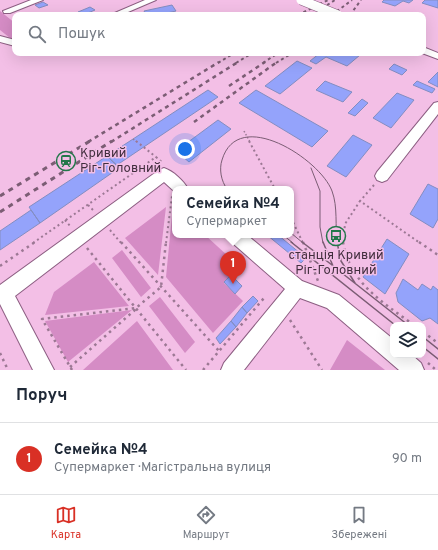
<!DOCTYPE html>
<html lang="uk">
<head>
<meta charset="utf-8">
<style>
	:root { --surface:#fff; --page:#f6f6f7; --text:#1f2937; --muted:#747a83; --line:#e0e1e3; --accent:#d93025 }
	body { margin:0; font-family:Overpass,sans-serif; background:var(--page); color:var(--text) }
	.controls { position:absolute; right:12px; bottom:12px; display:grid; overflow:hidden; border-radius:8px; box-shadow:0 4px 16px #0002 }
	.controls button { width:36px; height:36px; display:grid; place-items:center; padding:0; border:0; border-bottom:1px solid var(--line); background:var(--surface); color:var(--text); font:20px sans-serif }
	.you { position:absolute; left:185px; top:149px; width:14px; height:14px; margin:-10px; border:3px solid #fff; border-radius:50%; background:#1a73e8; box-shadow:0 0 0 6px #1a73e833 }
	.badge { display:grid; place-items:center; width:26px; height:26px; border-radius:50%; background:var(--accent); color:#fff; font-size:13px; font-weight:700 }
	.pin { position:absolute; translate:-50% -33px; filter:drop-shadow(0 1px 2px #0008) }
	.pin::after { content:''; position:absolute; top:21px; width:14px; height:12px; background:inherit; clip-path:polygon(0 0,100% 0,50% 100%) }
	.popup { position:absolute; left:172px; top:186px; width:122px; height:52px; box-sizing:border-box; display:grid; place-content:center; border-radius:8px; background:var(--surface); filter:drop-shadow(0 1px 3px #0005); font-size:13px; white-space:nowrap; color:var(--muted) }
	.popup b { font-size:15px; color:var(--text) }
	.popup::after { content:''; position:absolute; left:50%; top:100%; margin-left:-8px; border:8px solid transparent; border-top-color:var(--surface) }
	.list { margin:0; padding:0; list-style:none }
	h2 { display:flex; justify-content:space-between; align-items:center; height:52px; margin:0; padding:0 16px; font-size:17px }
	h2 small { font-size:13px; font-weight:400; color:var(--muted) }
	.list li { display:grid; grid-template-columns:26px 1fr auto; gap:12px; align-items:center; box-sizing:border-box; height:72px; padding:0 16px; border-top:1px solid var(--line) }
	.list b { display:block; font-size:15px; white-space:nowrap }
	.list p { margin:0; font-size:13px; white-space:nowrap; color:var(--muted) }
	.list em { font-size:13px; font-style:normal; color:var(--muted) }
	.icon { flex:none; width:22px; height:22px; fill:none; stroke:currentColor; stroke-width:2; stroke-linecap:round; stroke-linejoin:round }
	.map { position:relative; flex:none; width:438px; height:370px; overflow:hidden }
	.search { position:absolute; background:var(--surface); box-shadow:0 4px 16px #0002; left:12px; right:12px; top:12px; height:44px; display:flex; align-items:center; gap:10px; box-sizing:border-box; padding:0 14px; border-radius:8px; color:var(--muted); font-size:15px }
	.sheet { height:124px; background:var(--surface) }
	nav { display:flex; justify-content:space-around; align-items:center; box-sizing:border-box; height:56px; border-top:1px solid var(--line); background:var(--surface); font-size:11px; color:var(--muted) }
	nav a { display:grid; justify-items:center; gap:2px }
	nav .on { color:var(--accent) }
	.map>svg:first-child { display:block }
	.green { fill:#d58cc5 }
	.building { fill:#94a3fb; stroke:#838dc1 }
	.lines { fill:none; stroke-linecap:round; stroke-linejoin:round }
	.minor-casing { stroke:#8c5e82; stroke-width:2 }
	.path-far2 { stroke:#9c7894; stroke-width:1.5; stroke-dasharray:1.5 2; stroke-linecap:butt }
	.path-far1 { stroke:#9c7894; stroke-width:2; stroke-dasharray:2 3; stroke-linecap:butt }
	.path { stroke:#9c7894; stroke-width:2.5; stroke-dasharray:2.5 4; stroke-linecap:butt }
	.minor { fill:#fff; fill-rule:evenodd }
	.tram-far1 { stroke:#7b5d74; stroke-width:1 }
	.tram { stroke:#7b5d74; stroke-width:1.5 }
	.rail-far2 { stroke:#7b5d74; stroke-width:2; stroke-dasharray:3 3; stroke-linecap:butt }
	.rail-far1 { stroke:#7b5d74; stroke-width:2.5; stroke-dasharray:4 4; stroke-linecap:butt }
	.rail { stroke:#7b5d74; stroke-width:3; stroke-dasharray:5 5; stroke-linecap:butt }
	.minor-bridge-casing { stroke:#8c5e82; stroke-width:10; stroke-linecap:butt }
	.minor-bridge { stroke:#fff; stroke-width:9 }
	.labels { text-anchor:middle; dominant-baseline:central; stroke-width:3; stroke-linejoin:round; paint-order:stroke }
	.poi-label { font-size:13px; fill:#422e3e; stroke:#f3bfe6; text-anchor:start }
</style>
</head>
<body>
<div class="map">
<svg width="438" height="370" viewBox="0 0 438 370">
	<rect width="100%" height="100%" fill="#f3bfe6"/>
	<path class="green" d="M0,11L15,23V40L10,38L0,30Z
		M173,205L175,207V235H205L240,267L224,283L243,301L213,333L166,277Z
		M166,207L158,275L125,238Z
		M122,250L151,288L141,297L112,258Z
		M94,262L129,306L45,315L54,292Z
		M160,297L195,342L185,353L149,306Z
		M132,310L68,362L45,321Z
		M137,321L173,370H83Z
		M347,340L385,370H330Z"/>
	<path class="building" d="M384,0H413L409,3L403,1L395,6L382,2Z
		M425,0H438V8L422,3Z
		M43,2L48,5L39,8L35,5Z
		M172,5L176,11L158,15H146L144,11Z
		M90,7L95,10L83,15L78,12Z
		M320,53H355L360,55L347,66L326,57L316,64L310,61Z
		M297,61L312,68L280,94L265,86Z
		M394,64L407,70L402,75L389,69Z
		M438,72V87L428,82Z
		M325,81L352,92L343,102L316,90Z
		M417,81L435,89L432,93L413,85Z
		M208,90L218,97L117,165L107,156Z
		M256,90L328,131L312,147L239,103Z
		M397,93L414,100L391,128L373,118Z
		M362,99L368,103L355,116L348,113Z
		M218,120L231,129L189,162L176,151Z
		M353,135L372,145L346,177L327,166Z
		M107,156L119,168L40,223L29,207Z
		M428,184L438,189V219L433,228L410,214Z
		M31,210L40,223L0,250V231Z
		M267,235H278L306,258L301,263Z
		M387,239L409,254L385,294L363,277Z
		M231,275L242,286L235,294L224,282Z
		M403,279L418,290L422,284L431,290L433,286L438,290V324L430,318L422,321L398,302L396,293Z
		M253,296L258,301L247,313L242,307Z
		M242,307L247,313L236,327L231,321Z
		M231,321L236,327L220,344L216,338Z"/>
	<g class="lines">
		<g class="minor-casing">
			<path id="minor" d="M31,0H43L10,13H4L3,11Z
				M145,0H156L121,15H110Z
				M0,36L15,40V46L0,42Z
				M423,47L438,53V59L422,53Z
				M438,102V114L387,180L382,182L377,180L375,176L377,172L434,103Z
				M164,168C173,171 184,181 188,189H175V192L164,182L15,296L54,370H33L0,304V285L159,170Z
				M227,235H247L302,281L339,295L393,339V355H412L421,363L424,370H399L327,308L300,298L244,370H221L224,363L285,289L229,240Z"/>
		</g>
		<path class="path-far2" d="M244,131L250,142
			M133,139L137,142"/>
		<path class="path-far1" d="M136,141L156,157
			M249,141L275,189
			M374,185L360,201L420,243
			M88,205L94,211
			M291,218L303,243
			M65,220L71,227
			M110,230L121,243
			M33,243L156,157L163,163
			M166,243L172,196
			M343,243L345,224L360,201"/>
		<path class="path" d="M121,242L219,351
			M303,242L318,281
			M343,242C350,283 382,302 414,325
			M419,242L438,255
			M87,248L186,370
			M0,266L35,242
			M290,320L322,370
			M423,332L438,343
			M0,353L8,370
			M428,363L436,370
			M70,367L136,309
			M72,370L42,319L136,308L161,287L166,242
			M203,370L264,298"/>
		<use href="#minor" class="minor"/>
		<path class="tram-far1" d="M311,168L320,191V227L323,243
			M227,189C221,181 219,169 222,160C238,106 320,159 332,191C338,207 335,226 337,243
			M291,233L303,243
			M283,235L293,243"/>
		<path class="tram" d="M291,242L395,325
			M302,242L332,265
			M323,242L333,266L408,325
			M337,242L341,261L355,283
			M423,337L438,349
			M423,347L438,359"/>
		<path class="rail-far2" d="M298,15L328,0
			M312,15L335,0
			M332,15L352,0
			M350,15L361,0
			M218,63L234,53
			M236,63L252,53
			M263,63L278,53
			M276,63L292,53"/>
		<path class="rail-far1" d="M229,86L265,62
			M194,122L277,62
			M88,142L219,62
			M111,142L238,62"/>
		<path class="rail" d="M0,196L90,141
			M0,212L112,141"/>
		<g class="minor-bridge-casing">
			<path id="minor-bridge" d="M301,0L338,15"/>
		</g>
		<use href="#minor-bridge" class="minor-bridge"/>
	</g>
	<defs>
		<g id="station-ring" transform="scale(1)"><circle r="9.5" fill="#f3bfe6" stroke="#23774a" stroke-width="1.5"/><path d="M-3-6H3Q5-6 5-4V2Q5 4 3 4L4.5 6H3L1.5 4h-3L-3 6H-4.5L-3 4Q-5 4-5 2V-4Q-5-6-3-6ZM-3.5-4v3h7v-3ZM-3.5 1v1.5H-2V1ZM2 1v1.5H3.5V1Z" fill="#23774a"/></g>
		<g id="bus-ring" transform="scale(1)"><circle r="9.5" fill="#f3bfe6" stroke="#23774a" stroke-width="1.5"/><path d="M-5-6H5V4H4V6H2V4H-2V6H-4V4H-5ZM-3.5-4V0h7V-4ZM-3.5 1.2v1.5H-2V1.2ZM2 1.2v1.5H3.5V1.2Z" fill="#23774a"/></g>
	</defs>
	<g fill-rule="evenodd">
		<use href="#station-ring" x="66" y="161"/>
		<use href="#bus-ring" x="336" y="236"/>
	</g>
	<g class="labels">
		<g class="poi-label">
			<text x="80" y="154">Кривий<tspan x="80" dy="15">Ріг-Головний</tspan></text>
			<text x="336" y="256" text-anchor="middle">станція Кривий<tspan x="336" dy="15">Ріг-Головний</tspan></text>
		</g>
	</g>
</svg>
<div class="controls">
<button><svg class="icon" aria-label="layers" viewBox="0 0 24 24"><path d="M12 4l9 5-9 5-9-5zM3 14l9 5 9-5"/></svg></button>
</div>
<div class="you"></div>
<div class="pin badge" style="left:233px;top:284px">1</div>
<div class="popup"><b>Семейка №4</b>Супермаркет</div>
<div class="search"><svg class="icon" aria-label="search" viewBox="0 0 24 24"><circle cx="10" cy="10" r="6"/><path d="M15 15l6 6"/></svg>Пошук</div>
</div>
<section class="sheet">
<h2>Поруч<small></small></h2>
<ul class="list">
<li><span class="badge">1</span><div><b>Семейка №4</b><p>Супермаркет · Магістральна вулиця</p></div><em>90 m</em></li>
</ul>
</section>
<nav>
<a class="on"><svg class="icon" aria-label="map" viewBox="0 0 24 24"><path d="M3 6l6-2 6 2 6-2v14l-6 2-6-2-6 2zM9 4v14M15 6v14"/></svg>Карта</a>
<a><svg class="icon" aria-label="directions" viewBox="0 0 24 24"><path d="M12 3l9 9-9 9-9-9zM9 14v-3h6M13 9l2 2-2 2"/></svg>Маршрут</a>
<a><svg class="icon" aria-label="saved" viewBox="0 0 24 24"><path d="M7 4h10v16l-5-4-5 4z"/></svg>Збережені</a>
</nav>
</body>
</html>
